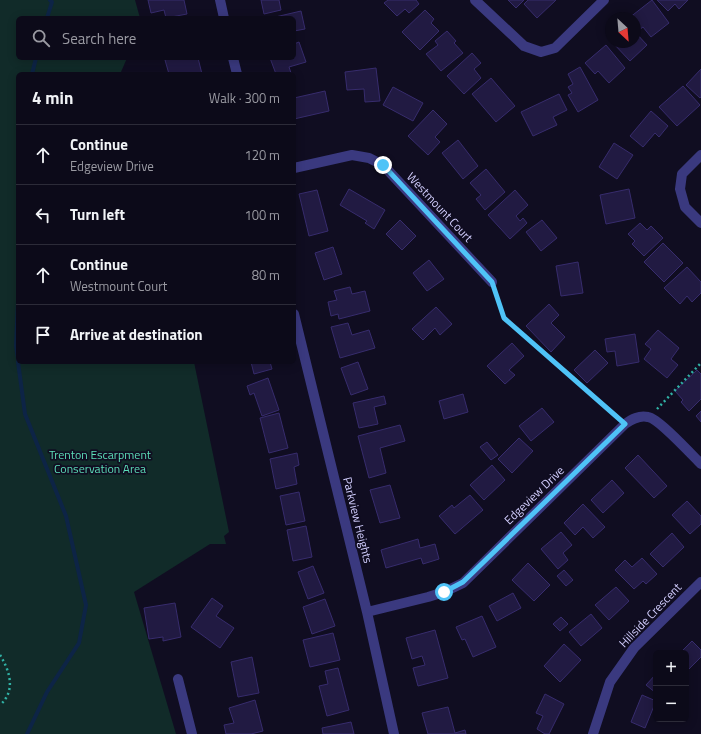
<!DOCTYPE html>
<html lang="en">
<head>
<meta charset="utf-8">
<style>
	:root { --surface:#0c0a19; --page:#1a1826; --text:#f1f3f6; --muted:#9a9aa2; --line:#2c2b38 }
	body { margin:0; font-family:"Titillium Web",sans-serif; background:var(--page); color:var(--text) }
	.controls { position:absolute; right:12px; bottom:12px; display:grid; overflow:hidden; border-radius:6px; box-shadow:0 2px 10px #0003 }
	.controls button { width:36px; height:36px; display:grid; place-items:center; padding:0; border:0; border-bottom:1px solid var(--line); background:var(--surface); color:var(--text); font:20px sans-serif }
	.compass { position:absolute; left:605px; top:12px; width:36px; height:36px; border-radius:50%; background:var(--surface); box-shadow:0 2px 10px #0003; rotate:154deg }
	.stop { position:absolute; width:12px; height:12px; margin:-9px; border:3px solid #4fc3f7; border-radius:50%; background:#fff }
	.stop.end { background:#4fc3f7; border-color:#fff; box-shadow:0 1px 4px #0008 }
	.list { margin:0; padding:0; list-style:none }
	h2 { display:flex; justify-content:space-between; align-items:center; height:52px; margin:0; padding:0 16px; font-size:17px }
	h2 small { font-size:13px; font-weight:400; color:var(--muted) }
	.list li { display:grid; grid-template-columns:26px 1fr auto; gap:12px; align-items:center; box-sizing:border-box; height:60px; padding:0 16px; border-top:1px solid var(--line) }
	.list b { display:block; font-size:15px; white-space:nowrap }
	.list p { margin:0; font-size:13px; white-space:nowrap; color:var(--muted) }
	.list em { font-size:13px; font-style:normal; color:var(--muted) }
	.icon { flex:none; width:22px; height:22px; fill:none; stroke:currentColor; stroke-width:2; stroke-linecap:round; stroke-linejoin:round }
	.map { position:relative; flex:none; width:701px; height:734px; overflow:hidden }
	.search { position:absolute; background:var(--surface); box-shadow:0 2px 10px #0003; left:16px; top:16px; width:280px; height:44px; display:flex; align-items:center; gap:10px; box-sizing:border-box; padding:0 14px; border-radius:6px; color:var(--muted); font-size:15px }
	.panel { position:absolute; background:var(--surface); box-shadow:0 2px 10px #0003; left:16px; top:72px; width:280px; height:292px; border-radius:6px }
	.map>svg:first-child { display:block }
	.green { fill:#112b29 }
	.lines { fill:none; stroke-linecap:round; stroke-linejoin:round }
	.stream { stroke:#0d2446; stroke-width:4 }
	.building { fill:#211a42; stroke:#372c6d }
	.path { stroke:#30b1a5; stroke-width:2.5; stroke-dasharray:2 3; stroke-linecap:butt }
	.minor { stroke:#3a397f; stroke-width:10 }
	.route { stroke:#4fc3f7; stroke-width:5 }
	.labels { text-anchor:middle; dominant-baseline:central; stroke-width:3.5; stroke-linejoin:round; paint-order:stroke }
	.street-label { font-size:12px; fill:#d2cefe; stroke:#100d21 }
	.park-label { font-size:12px; fill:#5cddb8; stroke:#100d21 }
</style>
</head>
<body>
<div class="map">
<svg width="701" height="734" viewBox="0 0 701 734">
	<rect width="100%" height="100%" fill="#100d21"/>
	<path class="green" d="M0,0H135L140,18H18V58H127L121,72L122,74H18V362H194L229,532L224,536L226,544H210L134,592L176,734H0Z"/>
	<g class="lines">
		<path class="stream" d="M47,18L52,2L50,0
			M32,74L36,58
			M18,301L16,346L18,359
			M18,362L25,414L66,516L86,605L79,643L47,692L27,734"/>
	</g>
	<path class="building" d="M148,0H184L187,14L166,18L164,10L151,13Z
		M261,0H279L281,10L264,14Z
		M388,0H416L419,4L409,13L405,9L397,16L384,3Z
		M508,0H524L516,8Z
		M528,0H556L537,18L524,4Z
		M652,0L669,23L651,37L643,27L639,30L635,25V18H629Z
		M657,0H688L679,9L675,4L668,11Z
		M425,10L434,19L431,23L439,31L420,50L402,32Z
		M301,11L305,29L294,31V18H271Z
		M447,31L456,41L454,43L463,53L441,71L426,54L438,45L435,41Z
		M635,32L647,45L630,61L612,42H635Z
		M299,42L306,62L289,67L291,73L276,74L270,58H294V44Z
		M606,45L625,68L609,83L598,71L595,74L585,63Z
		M472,53L481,63L474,69L481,78L464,94L447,76Z
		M172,58H198L202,74H169L165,60Z
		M580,67L598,100L578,112L568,95L572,93L568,87L573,84L568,74Z
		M376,68L380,101L365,102L364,89L347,90L345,72Z
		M701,69V97L700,98L686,85Z
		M491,78L515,106L496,122L472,94Z
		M683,86L700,105L677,126L659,107Z
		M393,87L423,103L413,121L383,105Z
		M325,91L329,111L294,119V98Z
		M559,94L567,110L553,117L557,125L533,136L521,112Z
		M433,110L447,124L435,137L440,142L428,155L408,136Z
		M651,111L668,126L659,137L655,133L643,147L630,136Z
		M458,140L478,166L463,179L442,153Z
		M614,143L633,155L617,179L599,167Z
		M486,169L505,192L485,210L476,199L481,195L470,183Z
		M349,189L385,210L374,229L365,223L367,221L340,205Z
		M629,189L635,218L606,224L600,195Z
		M317,190L328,231L309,236L299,194Z
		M515,190L528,205L516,216L520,221L523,218L527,223L510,239L488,215Z
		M400,220L416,236L402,250L386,234Z
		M542,220L557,238L541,251L526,232Z
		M640,223L647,230L651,226L663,238L644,256L632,244L635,241L628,234Z
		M663,243L683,263L664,282L644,262Z
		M333,247L342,274L324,280L315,253Z
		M429,260L444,279L427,291L413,273Z
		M578,262L583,293L561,296L556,266Z
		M687,267L701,282V293L692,302L687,296L680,304L664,288Z
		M350,287L352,294L365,291L370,311L339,319L338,314L331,316L328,302L337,300L334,291Z
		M549,304L559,315L551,323L565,337L551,352L526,326Z
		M436,307L452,324L440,335L435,328L423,340L412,329Z
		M348,323L352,335L369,330L375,348L340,358L331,327Z
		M658,330L679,348L671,359L678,365L667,378L644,359L651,349L645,344Z
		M635,334L639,362L617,366L615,351L607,352L605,339Z
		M512,343L524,356L509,370L515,375L505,384L487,366Z
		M595,350L608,363L587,383L574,370Z
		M251,362H270L272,369L254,374Z
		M358,362L368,389L351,395L341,368Z
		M697,370L701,374V399L689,411L681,402L683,400L675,391Z
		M268,378L279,410L262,416L254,393L250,395L247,386Z
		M463,394L468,412L444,419L439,401Z
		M384,396L386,404L374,407L378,424L359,428L353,403Z
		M542,408L554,422L531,441L519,426Z
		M701,411V422L696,416Z
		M279,413L288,448L269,453L260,418Z
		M400,425L405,441L380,448L386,473L369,478L358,436Z
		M519,438L533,451L512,473L498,459Z
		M487,442L498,455L491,460L480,447Z
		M297,453L299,465L294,467L297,484L276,489L270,459Z
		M638,455L667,486L654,498L625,468Z
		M492,465L505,480L484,500L470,485Z
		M612,480L624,493L603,513L591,500Z
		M390,485L400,518L380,523L370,490Z
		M299,492L305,521L286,525L280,496Z
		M470,495L483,510L455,534L439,516L452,505L454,508Z
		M687,501L701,516V524L690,534L672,515Z
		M583,504L605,527L593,538L583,527L575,535L564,523Z
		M306,526L312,557L293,561L287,530Z
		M561,532L572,545L563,553L568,560L558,569L541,549Z
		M672,533L684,547L663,567L650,554Z
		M418,539L420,548L435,544L439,559L423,564L421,558L386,568L381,550Z
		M642,558L657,574L646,584L643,581L634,589L615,570L625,560L632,567Z
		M528,563L550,585L534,601L512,580Z
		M313,566L324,593L308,599L298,572Z
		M564,570L573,580L566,586L557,576Z
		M616,587L629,601L609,620L595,605Z
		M513,593L521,608L497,621L489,606Z
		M212,598L223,606L216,616L234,628L220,648L191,627Z
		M325,599L335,626L312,634L303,607Z
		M175,603L181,637L163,641V637L149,639L144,608Z
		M591,614L602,628L581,646L569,632Z
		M482,616L496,647L473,657L465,639L462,640L456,627Z
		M561,617L568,624L560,631L553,624Z
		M435,630L448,678L418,686L413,668L425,665L422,656L412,659L406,638Z
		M333,633L340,660L310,667L303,640Z
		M692,641L701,650V657L686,672V653H680Z
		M564,644L581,660L560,682L544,666Z
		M252,657L259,693L238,697L231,662Z
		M338,668L349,710L327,716L319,686L328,684L325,671Z
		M656,674V693L646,685Z
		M545,694L564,704L549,734H545L537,729L543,716L536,713Z
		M642,695L656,701L645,728L631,722Z
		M255,700L263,731L251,734H226L224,725L234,723L229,708Z
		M448,707L455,733L465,730L466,734H428L422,713Z
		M351,722L354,734H323L322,728Z"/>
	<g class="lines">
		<path class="path" d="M495,292L504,319L617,416
			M657,409L701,363
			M0,655C10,671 16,691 0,705"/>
		<path class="minor" d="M220,0L224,18
			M475,0L524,46L541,52L555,48L604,0
			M233,58L237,74
			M701,155L682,174L680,189L685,207L701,223
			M294,168L352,155L369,158L383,165L492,282
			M294,314L367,612L394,734
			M367,612L428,597L444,592L463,583L625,424C632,419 639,415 648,417C658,418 692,455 701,464
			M178,679L192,734
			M593,734L610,682L634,648L701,582"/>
	</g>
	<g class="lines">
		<path class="route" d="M383,165L492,282L504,318L625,424L463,582L444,592"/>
	</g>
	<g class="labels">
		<g class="street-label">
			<text transform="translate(440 207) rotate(47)">Westmount Court</text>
			<text transform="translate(534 495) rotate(-44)">Edgeview Drive</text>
			<text transform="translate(358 520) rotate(76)">Parkview Heights</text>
			<text transform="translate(650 615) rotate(-46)">Hillside Crescent</text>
		</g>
		<g class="park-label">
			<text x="100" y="454">Trenton Escarpment<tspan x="100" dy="14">Conservation Area</tspan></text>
		</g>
	</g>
</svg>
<div class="controls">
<button>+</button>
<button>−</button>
</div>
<svg class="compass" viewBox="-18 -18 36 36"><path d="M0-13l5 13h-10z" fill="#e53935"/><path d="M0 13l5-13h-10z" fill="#9a9aa2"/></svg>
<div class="stop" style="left:444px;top:592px"></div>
<div class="stop end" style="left:383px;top:165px"></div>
<div class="search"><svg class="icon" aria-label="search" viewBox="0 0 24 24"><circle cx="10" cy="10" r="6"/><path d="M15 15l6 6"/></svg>Search here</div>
<section class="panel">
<h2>4 min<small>Walk · 300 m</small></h2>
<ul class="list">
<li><svg class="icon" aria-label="ahead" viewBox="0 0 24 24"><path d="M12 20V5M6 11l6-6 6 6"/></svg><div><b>Continue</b><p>Edgeview Drive</p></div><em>120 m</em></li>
<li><svg class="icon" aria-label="left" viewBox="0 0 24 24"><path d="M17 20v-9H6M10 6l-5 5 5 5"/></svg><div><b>Turn left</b></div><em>100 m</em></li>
<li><svg class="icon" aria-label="ahead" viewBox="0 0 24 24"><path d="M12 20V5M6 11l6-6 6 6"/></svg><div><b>Continue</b><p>Westmount Court</p></div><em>80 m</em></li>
<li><svg class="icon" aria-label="arrive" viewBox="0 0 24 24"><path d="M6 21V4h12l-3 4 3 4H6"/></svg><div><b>Arrive at destination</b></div></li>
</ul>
</section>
</div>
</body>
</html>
